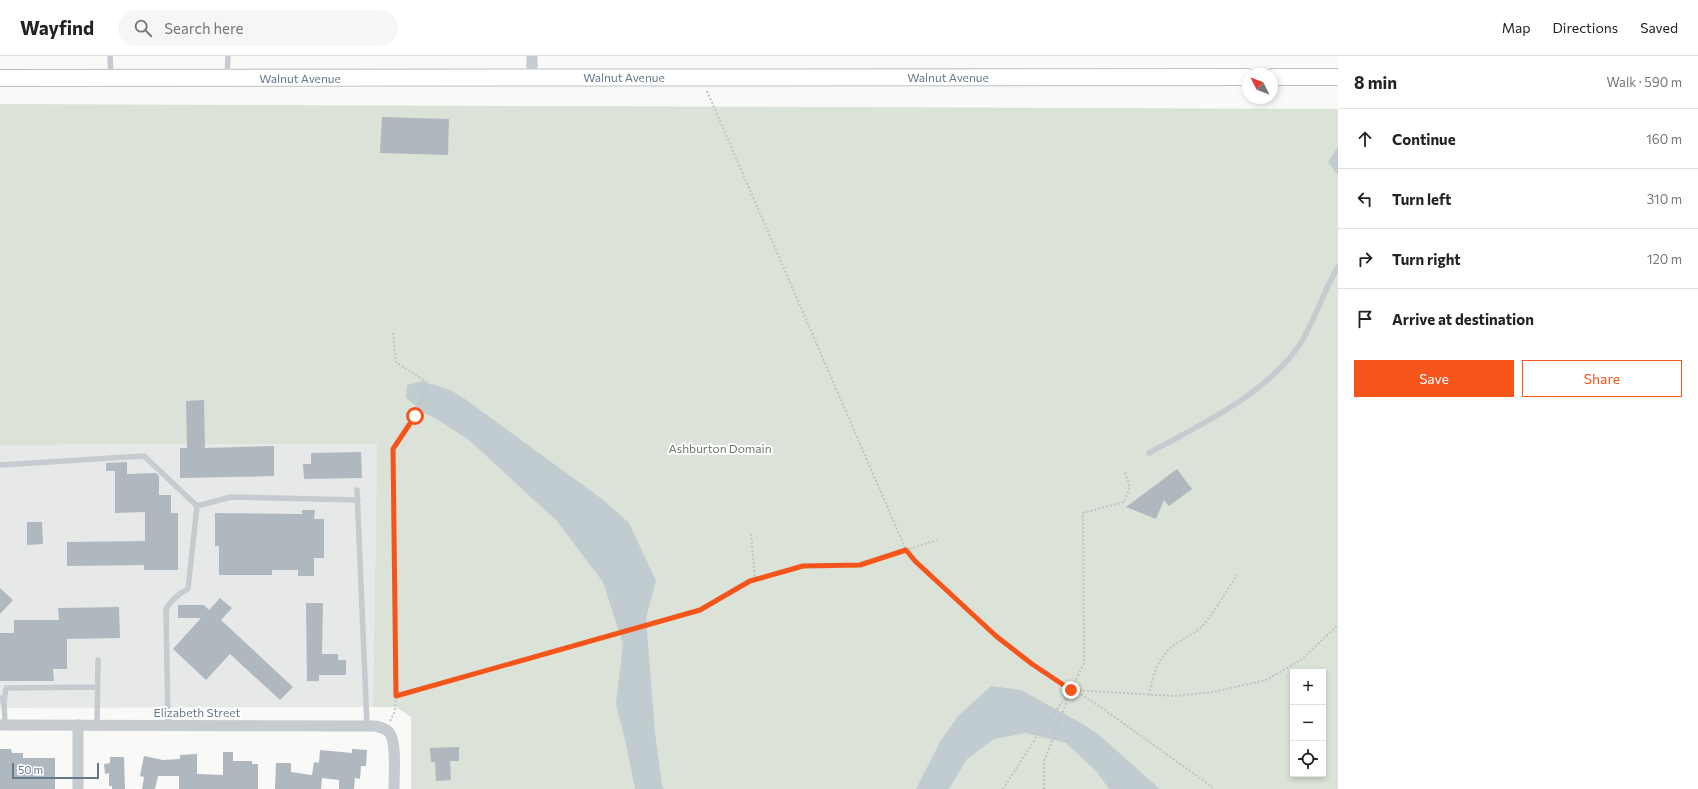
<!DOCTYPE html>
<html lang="en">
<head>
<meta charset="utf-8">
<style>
	:root { --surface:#fff; --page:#f6f6f6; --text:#222; --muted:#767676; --line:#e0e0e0; --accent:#f5541b }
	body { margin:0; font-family:Commissioner,sans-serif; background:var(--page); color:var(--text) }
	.controls { position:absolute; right:12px; bottom:12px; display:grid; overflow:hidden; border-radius:0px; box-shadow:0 2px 6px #0003 }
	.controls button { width:36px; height:36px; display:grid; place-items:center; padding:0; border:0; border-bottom:1px solid var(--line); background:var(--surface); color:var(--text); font:20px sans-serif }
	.compass { position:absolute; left:1242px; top:12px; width:36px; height:36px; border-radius:50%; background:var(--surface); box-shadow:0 2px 6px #0003; rotate:312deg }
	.scale { position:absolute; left:12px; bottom:10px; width:87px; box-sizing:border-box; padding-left:4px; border:2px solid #65798b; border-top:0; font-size:11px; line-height:14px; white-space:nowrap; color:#65798b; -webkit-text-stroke:3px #fff; paint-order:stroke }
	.stop { position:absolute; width:12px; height:12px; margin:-9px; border:3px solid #f5541b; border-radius:50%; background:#fff }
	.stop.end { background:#f5541b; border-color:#fff; box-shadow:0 1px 4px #0008 }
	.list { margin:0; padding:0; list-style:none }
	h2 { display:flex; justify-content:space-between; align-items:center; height:52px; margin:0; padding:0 16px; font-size:17px }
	h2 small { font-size:13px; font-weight:400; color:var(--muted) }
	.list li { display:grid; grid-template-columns:26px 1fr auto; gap:12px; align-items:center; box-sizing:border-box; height:60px; padding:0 16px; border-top:1px solid var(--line) }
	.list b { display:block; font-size:15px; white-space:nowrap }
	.list em { font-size:13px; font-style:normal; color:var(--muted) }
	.actions { display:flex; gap:8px; padding:12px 16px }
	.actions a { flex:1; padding:9px 0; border:1px solid var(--accent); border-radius:0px; text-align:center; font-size:14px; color:var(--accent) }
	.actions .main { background:var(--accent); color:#fff }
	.icon { flex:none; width:22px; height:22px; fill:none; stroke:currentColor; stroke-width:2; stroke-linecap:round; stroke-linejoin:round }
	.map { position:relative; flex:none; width:1338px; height:733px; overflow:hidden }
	header { display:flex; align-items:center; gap:24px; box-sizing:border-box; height:56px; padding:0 20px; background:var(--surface); border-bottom:1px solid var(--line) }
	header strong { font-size:19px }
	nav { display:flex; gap:22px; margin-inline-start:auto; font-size:14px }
	.search { width:280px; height:36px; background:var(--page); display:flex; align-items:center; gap:10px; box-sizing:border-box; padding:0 14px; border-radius:22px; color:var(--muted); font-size:15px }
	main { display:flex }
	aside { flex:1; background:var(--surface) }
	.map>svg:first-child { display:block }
	.built { fill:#e7e8e8 }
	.green { fill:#dbe2d7; fill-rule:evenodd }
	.water { fill:#c1ccd1 }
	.building { fill:#afb8bf }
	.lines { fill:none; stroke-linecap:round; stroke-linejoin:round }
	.secondary-casing { stroke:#bbc0c5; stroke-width:18 }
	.path { stroke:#c0c3c5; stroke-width:2; stroke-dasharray:2 2; stroke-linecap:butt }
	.service { stroke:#c6cbcf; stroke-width:5.5 }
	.minor { stroke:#c6cbcf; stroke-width:11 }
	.secondary { stroke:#fff; stroke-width:16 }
	.route { stroke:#f5541b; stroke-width:5 }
	.labels { text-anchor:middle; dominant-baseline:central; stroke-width:4; stroke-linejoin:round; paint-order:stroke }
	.street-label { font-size:12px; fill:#65798b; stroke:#fff }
	.park-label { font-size:12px; fill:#667b61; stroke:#fff }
</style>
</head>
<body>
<header>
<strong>Wayfind</strong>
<div class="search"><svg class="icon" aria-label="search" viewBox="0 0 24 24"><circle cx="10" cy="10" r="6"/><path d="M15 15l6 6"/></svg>Search here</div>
<nav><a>Map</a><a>Directions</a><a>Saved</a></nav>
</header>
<main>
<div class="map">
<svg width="1338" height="733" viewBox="0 0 1338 733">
	<rect width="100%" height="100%" fill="#f9f9f7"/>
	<path class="built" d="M377,388L373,651L0,652V389Z"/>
	<path class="green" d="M0,48L1338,53V733H411V661L396,651H373L377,388L0,389ZM1293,616H1323V718H1293Z"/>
	<path class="water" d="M1338,90V117H1336L1328,106Z
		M422,325L450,334L465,343L602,443L629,467L656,525L646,562L655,677L662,729L664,733H635L626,688L616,648L623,588L603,526L557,465L469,384L438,364L423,356L406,342L407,329Z
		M991,630L1021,634L1083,668L1099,679L1160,733H1109L1097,716L1066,687L1026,677L994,683L967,703L949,733H916L940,686L958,660Z"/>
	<path class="building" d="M382,61L449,63L448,99L380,97Z
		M204,344L205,392L274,390V420L180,422V392H187L186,345Z
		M361,396L362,422L304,423L303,408H311V397Z
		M127,406V418L156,417L159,420V439H171V457H178V514H144V509L67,510V486L145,485V456L115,457V415H106V407Z
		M1177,413L1192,433L1169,450L1164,444L1156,463L1126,451Z
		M302,454H315L314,463H324V502H314V520H298V514H272V519H219V490H215V457L302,458Z
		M27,466H42L43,488L27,489Z
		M0,532L13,544L0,558Z
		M220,542L232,552L221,564L293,631L280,644L230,598L206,624L173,593L201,562H178V549H204L209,554Z
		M306,547H323L322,598H338V604H346V619H319V625H307Z
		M119,551L120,582L67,583V613H53L54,625H0V577H14V564H59L58,552Z
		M459,691V705H450L451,724L436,725L435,706H431L430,692Z
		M0,693H11L12,697H23V702H55V733H0Z
		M352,693L367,694L366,710H361L360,723L355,722L354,733H339V724L322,722L321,733H275L276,707H291V716L312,719L314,706L319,707L320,694L352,697Z
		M223,696H233V705H252V708H258V733H179V720H158L155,733H142L144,721L140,720L144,700L163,704L180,703V699L197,698V718L223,719Z
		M110,701H124L125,733H112V730H109V717L105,718L104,708L110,707Z"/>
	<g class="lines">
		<g class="secondary-casing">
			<path id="secondary" d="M1272,21H1338
				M0,22L1248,21"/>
		</g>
		<path class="path" d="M707,35L906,494L915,505L996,581L1033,608L1102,652L1215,733
			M393,277L396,306L428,327L415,360L393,393L396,640
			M751,478L755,524
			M1149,639C1152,621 1158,601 1173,590C1183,582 1196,578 1205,567C1217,552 1226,535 1237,519
			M390,665L395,655L396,640L700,554L750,525L755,524L803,510L860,509L937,484
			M1003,733L1037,680L1071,634L1084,607L1083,457L1124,446L1130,431L1125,416
			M1044,733V706L1071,634L1176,640L1213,636L1266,624L1301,604L1338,569"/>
		<path class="service" d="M110,0L111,20
			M227,20L228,0
			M1149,397C1200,369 1267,338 1300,288C1315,264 1323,236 1338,211
			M0,409L144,400L197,450L188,533C178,538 172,543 166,553L168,669
			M357,434L367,670
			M197,450L231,441L358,444
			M0,642L4,647L5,669
			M4,647L6,632L97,631
			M97,669L98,604"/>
		<path class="minor" d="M532,22V0
			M0,669L375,670C380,671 385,672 389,676C397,686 394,720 394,733
			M78,733V669"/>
		<use href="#secondary" class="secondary"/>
	</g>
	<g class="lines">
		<path class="route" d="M415,360L393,393L396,640L700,554L750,525L803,510L860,509L906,494L915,505L996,580L1032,608L1071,634"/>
	</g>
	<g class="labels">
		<g class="street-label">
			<text x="624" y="21">Walnut Avenue</text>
			<text x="948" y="21">Walnut Avenue</text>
			<text x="300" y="22">Walnut Avenue</text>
			<text x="197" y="656">Elizabeth Street</text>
		</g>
		<g class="park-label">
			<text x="720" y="392">Ashburton Domain</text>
		</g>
	</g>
</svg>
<div class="controls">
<button>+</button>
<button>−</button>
<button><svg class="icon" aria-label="locate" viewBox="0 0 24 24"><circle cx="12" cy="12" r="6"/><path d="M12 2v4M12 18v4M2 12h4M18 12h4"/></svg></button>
</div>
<svg class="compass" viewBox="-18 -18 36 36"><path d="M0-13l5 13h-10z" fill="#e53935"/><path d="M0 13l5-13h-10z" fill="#767676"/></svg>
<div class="scale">50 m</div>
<div class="stop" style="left:415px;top:360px"></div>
<div class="stop end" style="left:1071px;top:634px"></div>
</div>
<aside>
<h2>8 min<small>Walk · 590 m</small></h2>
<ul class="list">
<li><svg class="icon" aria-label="ahead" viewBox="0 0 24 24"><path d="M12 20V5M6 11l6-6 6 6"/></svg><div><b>Continue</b></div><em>160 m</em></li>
<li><svg class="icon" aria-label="left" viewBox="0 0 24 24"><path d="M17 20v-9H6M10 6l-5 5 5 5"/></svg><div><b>Turn left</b></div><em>310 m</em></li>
<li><svg class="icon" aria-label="right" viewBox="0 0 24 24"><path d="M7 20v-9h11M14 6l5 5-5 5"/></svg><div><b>Turn right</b></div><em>120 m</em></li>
<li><svg class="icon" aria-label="arrive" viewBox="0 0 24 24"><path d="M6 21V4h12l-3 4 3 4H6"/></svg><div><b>Arrive at destination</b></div></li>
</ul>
<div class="actions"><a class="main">Save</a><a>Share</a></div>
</aside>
</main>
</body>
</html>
